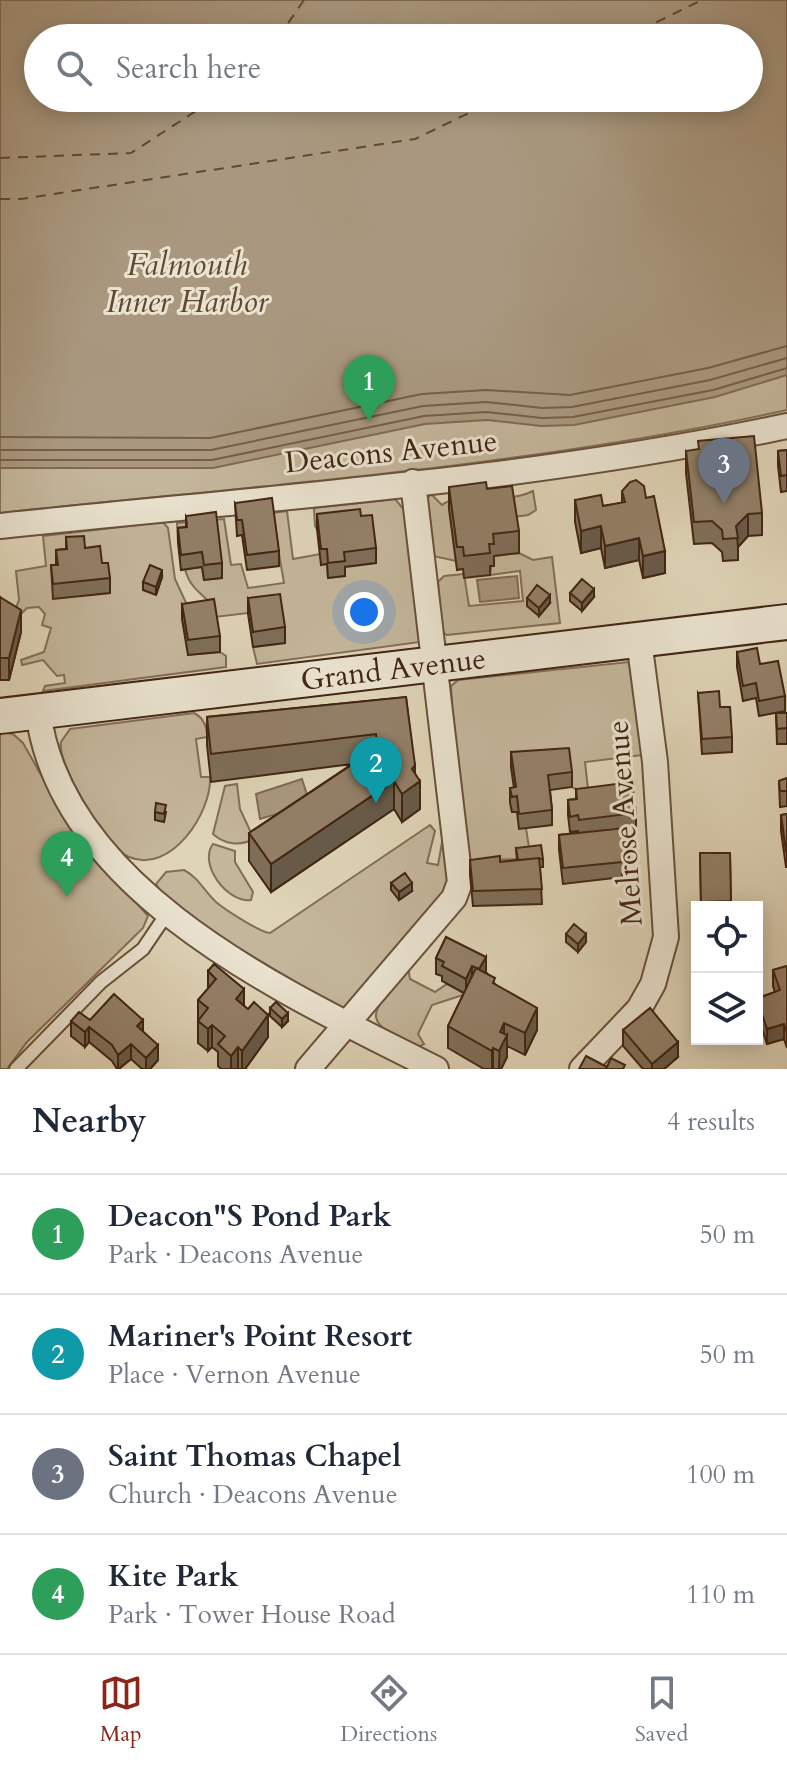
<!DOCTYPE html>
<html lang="en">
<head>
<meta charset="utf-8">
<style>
	:root { --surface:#fff; --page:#f6f6f7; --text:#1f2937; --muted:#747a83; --line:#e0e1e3; --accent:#8f2418 }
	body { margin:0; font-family:Cardo,serif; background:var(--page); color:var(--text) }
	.controls { position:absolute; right:24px; bottom:24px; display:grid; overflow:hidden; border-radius:0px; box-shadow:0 4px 20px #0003 }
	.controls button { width:72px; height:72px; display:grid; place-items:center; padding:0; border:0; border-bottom:2px solid var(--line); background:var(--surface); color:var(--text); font:40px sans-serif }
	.you { position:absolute; left:364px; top:612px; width:28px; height:28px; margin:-20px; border:6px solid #fff; border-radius:50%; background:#1a73e8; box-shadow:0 0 0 12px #1a73e833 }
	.badge { display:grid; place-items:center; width:52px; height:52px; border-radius:50%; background:var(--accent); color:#fff; font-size:26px; font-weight:700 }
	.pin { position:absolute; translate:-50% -66px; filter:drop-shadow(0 2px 4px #0008) }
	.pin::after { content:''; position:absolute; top:42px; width:28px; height:24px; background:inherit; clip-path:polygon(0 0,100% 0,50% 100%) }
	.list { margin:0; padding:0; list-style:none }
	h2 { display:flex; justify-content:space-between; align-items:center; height:104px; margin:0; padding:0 32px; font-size:34px }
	h2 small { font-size:26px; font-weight:400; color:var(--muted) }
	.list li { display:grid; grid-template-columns:52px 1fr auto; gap:24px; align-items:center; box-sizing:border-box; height:120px; padding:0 32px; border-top:2px solid var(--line) }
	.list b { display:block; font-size:30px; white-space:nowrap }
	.list p { margin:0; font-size:26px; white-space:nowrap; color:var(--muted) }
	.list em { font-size:26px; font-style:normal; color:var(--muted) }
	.icon { flex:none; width:44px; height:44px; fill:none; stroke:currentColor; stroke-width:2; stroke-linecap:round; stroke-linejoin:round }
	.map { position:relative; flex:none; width:787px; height:1069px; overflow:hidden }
	.search { position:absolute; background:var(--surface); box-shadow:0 4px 20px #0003; left:24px; right:24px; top:24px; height:88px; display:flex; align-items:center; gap:20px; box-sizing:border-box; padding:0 28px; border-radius:44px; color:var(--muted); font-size:30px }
	.sheet { height:584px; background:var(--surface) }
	nav { display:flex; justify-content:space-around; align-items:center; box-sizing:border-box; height:112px; border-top:2px solid var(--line); background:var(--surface); font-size:22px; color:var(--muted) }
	nav a { display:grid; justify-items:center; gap:4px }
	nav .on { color:var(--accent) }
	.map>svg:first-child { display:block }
	.green { fill:#c4b69b; stroke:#826e56; stroke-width:2 }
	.water { fill:#a9987f; stroke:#7f6a53; stroke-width:2; fill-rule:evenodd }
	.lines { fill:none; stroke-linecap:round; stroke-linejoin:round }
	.shore { stroke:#755e48; stroke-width:2 }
	.ferry { stroke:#604833; stroke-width:2; stroke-dasharray:10 8; stroke-linecap:butt }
	.service-casing { stroke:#68513b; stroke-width:16 }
	.minor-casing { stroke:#68513b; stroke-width:28 }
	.secondary-casing { stroke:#412512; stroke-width:38 }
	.service { stroke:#eae3d0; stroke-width:12 }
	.minor { stroke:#eae3d0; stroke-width:24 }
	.secondary { stroke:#eae3d0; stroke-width:34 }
	.wall { fill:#7e6e59; stroke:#412512; stroke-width:2 }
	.shaded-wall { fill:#675a49; stroke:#412512; stroke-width:2 }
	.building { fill:#938068; stroke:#412512; stroke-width:2 }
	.labels { text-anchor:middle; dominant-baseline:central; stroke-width:6; stroke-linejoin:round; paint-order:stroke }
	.street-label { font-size:30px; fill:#412512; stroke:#eae3d0 }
	.water-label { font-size:32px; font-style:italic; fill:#604833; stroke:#eae3d0 }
</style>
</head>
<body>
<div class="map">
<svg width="787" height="1069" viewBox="0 0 787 1069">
	<rect width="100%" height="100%" fill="#dfd4b7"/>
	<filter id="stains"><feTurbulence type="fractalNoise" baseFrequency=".0025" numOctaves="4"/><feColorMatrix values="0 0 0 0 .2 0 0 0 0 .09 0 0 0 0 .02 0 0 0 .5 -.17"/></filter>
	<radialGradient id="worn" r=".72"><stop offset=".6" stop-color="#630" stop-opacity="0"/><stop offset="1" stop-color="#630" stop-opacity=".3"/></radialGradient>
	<path class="green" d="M787,333V410C529,467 262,485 0,513V406Z
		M533,491L536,510L528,515L514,517L456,561L433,556L427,499L431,494L442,505C464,488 505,506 533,491Z
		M395,499L405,511L420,642L257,664L253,647L285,642L280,609L215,617L212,604C200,593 189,586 185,569L202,567L204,580L221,578L187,542L178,543L177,523L224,519L231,565L241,564L248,588L284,583L272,513L287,511L293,559L320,554L327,564L328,578L345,576L315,526L314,508Z
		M163,522L168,528L175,579L193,618L188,655L220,652L226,656V667L43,691L45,686L65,683L64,675L57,676L43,660L22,665L21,660L44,652L51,628L42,625L45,614L39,607L27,608L21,614L0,612L15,610L19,600L16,571L46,566L43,536Z
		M519,553L533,560L552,557L560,623L447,635L442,632L438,582L444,576L464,574L469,606L523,601L520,571L490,575L493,556Z
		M629,662L643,755L585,762L589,798L572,787L569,764L511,804L512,812H517L526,828L530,854L517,855V859L472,861L468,855L454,749L451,686L458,680Z
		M194,713C204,718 207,726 207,737L196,739L201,777H210C212,812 171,875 129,857C108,849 56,763 61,742L70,729Z
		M0,732L13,734L23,743L70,826L148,916L143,928L27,1042L7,1069H0Z
		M237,784L240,809L254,839C240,846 225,845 213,834L225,786Z
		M430,825L435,831L427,863L438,865L443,837L451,886L359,1004L340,1010L234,949L161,893L156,884L166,872L184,870C199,878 204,891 216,902C224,909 261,933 270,933Z
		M213,844L235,851V862L253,892L251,900C227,903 198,864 213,844Z
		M408,967L410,979L435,992L447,984L466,994L432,1005L418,1034L424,1044L416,1048C355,1017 373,1015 408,967Z"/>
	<path class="water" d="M0,0H787V375L715,397L574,425L541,426L487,420L425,424L213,468H0ZM38,38H749V98H38Z
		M517,576L519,598L480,602L477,580Z
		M302,779L310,804L260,819L256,794Z"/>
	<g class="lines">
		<path class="shore" d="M0,437L210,438L422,394L486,390L570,395L708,368L787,346
			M0,450H211L423,406L486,402L542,408L572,407L710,380L787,358
			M0,460H212L424,416L486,412L542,418L573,417L713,390L787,368"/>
		<path class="ferry" d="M278,38L304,0
			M624,38L702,0
			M0,158L131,153L216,98
			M0,199H21L415,139L500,98"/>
		<g class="service-casing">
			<path id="service" d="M16,1069L101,982L143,949L168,912"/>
		</g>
		<g class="minor-casing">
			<path id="minor" d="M0,526C262,498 529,481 787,426
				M38,711C60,893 292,996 436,1069
				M308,1069L454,898L460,882L413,482
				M582,1069L639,1009L653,984L666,937L655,762L639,640"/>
		</g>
		<g class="secondary-casing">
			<g id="secondary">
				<path id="s1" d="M0,716L787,622"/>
			</g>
		</g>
		<use href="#service" class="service"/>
		<use href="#minor" class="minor"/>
		<use href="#secondary" class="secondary"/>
	</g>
	<path class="wall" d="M787,450V491L781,492L778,466V451Z
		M686,451L762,513V535L748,536L738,547V560L723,561L722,552L712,543L694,544L686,473Z
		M449,487L487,489L519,531V553L494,556V566H490V575L464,578L463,569L457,570L449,509Z
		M622,491L665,573L643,578L639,560L605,568L601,548L581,553L575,522V500L603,506L622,503Z
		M235,503L279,551V566L247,570L242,535L237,536Z
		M317,514L361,516L376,548V563L345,567V576L328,578L327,564L321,565L317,529Z
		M186,516L222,563V578L204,580L202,567L181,570L178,543V528L186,527Z
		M66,537L85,548L102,563L110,578V593L53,599L51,565H56V550L66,549Z
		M162,577L156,595L143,590V582Z
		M570,593L594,597L582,611L570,601Z
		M0,597L21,632L9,680H0Z
		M248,598L285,627V643L253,647L248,614Z
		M527,598L550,603L539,616L527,606Z
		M182,604L220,636V652L188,655L182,619Z
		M737,652L760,664L785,696V711L759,716L756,698L743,701L737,667Z
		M698,693L732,737V752L702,754Z
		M406,697L415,773L420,809L402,822L394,809L271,892L249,861V833L352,764L211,782L207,745V717Z
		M776,713H787V744H777Z
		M511,752L572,772V787L550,790L552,810V825L519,829L517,812H512L510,803V788H514L511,767Z
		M787,778V806L780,807L779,781Z
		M576,789L636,813V828L625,830L629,857V872H622V877L563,884L559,850V835L578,833V831L570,832L568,815V800L576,799Z
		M155,812H166L164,822L155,820Z
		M787,814V867H786L781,831V815Z
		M516,848L543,859V867H540L542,904L473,906L470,875V860L500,862L517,860Z
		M700,853H730L731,907H701Z
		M391,883L412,891L399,900L391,890Z
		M566,934L586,942L578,952L566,942Z
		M446,937L486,972L495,984L537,1030L525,1055L507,1046V1057L501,1069H484L448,1048V1026L464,993L442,981V976L436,974V958Z
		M787,966V1048L784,1039L767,1044L757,1014V998L775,992L773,986V970Z
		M208,971L244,1006L268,1037L245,1069H221L218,1066V1052L212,1047L208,1051L198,1043V1000L208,989Z
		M270,1008L288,1021L282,1027L270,1016Z
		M90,1020L143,1032L158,1060L150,1069H142L131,1059L119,1069H117L112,1061L89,1042L85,1047L71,1036V1021Z
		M623,1030L678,1057L664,1069H643L623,1046Z"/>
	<path class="shaded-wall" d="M748,514V536L738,547L736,526Z
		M601,526V548L581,553V531Z
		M639,538V560L605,568V546Z
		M665,551V573L643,578V556Z
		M162,570V577L156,595V587Z
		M594,589V597L582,611V603Z
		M550,595V603L539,616V608Z
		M21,610V632L9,680V658Z
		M415,765V785L420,781V809L402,822V794L412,769Z
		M394,781V809L271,892V864Z
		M412,883V891L399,900V892Z
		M586,934V942L578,952V944Z
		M486,957V972L479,985V969Z
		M472,966V981L466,994V979Z
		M244,989V1011L236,999Z
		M537,1008V1030L525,1055V1033Z
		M288,1013V1021L282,1027V1019Z
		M268,1015V1037L245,1069H242V1051Z
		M143,1020V1035L137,1026Z
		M504,1023V1040L507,1035V1057L501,1069H499L500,1032Z
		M784,1024V1039L767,1044V1029Z
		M212,1025V1047L208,1051V1029Z
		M89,1027V1042L85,1047V1032Z
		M678,1042V1057L664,1069H652V1064Z
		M131,1044V1059L118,1069V1055Z
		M158,1045V1060L150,1069H146V1058Z
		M238,1047V1069H231V1056Z
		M493,1048V1069H492V1051Z"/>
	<path class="building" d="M754,436L762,513L748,514L736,526L738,538L723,539L722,530L712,521L694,522L686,451L699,449L698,441Z
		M787,450V475L781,476L778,451Z
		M636,480L644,486L646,498L654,496L665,551L643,556L639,538L605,546L601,526L581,531L575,500L601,495L603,506L625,502L622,491L630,482Z
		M486,482L487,489L512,486L519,531L493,534L494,544H489L490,553L464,556L463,547H457L449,487Z
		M272,498L279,551L247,555L242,520H237L235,503Z
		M360,509L361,516L372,515L376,548L344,552L345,561L328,563L327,549H321L317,514Z
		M216,512L222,563L204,565L202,552L181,555L178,528L187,527L186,516Z
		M84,536L85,548L100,546L102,563H108L110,578L53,584L51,565H58L56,550L67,549L66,537Z
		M150,565L162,570L156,587L143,582Z
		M582,579L594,589L582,603L570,593Z
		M537,585L550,595L539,608L527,598Z
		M280,594L285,627L253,632L248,598Z
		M0,597L21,610L9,658H0Z
		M214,599L220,636L188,640L182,604Z
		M757,648L760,664L778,661L785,696L759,701L756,683L743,686L737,652Z
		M719,691L720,707H730L732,737L702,739L698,693Z
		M406,697L415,765L412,769L420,781L402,794L394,781L271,864L249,833L377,748L376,734L211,754L207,717Z
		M776,713H787V728L777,729Z
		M569,748L572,772L548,775L552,810L519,814L517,796L512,797L510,788L516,787L511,752Z
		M787,778V791H780L779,781Z
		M632,782L636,813L579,820L578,815L570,817L568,800L577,799L576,789Z
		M156,803L166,805L164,814L155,812Z
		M787,814V851H786L781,815Z
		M625,828L629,857H621L622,862L563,868L559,835Z
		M541,845L543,859H539V858L518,860L516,848Z
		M700,853H730L731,901L701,902Z
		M500,856V862L539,858L542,889L473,891L470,860Z
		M405,873L412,883L399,892L391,883Z
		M574,924L586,934L578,944L566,934Z
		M446,937L486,957L479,969L472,966L466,979L442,966L444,962L436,958Z
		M214,964L244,989L236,999L248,1009L254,1002L268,1015L242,1051L238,1047L231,1056L218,1044L225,1036L212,1025L208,1029L198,1021L208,1008L198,1000L216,979L208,971Z
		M787,966V1033L784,1024L767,1029L757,999L780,990L773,970Z
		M476,968L495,978L493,983L537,1008L525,1033L504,1023L500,1032L507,1035L499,1051L493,1048L492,1051L448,1026Z
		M114,994L143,1020L137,1026L158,1045L146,1058L131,1044L118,1055L112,1045L89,1027L85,1032L71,1021L79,1012L90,1020Z
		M276,1002L288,1013L282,1019L270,1008Z
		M650,1008L678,1042L652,1064L623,1030Z
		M586,1056L607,1067L611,1058L625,1065L623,1069H579Z"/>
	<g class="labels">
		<g class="street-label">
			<text transform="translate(391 452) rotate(-6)">Deacons Avenue</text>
			<text stroke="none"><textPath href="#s1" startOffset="396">Grand Avenue</textPath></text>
			<text transform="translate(625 823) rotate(-94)">Melrose Avenue</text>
		</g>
		<g class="water-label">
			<text x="187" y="265">Falmouth<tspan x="187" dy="37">Inner Harbor</tspan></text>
		</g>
	</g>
	<rect width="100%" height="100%" filter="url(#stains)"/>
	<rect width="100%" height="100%" fill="url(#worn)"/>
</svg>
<div class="controls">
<button><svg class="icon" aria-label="locate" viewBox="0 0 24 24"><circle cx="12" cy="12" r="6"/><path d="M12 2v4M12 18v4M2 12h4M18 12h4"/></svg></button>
<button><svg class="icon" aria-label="layers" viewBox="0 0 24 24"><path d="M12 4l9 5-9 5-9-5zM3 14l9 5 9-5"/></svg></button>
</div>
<div class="you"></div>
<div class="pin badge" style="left:369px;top:421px;background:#2e9e5b">1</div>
<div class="pin badge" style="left:376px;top:803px;background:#0f9aa8">2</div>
<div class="pin badge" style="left:724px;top:504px;background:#6b7280">3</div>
<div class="pin badge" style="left:67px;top:897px;background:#2e9e5b">4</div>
<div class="search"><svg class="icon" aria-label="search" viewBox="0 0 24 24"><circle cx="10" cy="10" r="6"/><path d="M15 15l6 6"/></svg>Search here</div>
</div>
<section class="sheet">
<h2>Nearby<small>4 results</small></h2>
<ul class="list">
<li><span class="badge" style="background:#2e9e5b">1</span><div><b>Deacon&quot;S Pond Park</b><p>Park · Deacons Avenue</p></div><em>50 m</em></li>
<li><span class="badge" style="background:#0f9aa8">2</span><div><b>Mariner's Point Resort</b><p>Place · Vernon Avenue</p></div><em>50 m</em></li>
<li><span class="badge" style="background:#6b7280">3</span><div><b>Saint Thomas Chapel</b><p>Church · Deacons Avenue</p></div><em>100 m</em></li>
<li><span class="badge" style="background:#2e9e5b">4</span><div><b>Kite Park</b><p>Park · Tower House Road</p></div><em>110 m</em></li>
</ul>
</section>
<nav>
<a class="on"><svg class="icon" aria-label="map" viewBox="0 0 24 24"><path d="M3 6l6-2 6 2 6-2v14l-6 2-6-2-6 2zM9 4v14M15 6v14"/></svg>Map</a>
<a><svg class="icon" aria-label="directions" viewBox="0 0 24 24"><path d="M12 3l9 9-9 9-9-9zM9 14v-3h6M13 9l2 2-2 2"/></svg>Directions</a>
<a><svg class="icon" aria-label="saved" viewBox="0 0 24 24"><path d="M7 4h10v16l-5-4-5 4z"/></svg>Saved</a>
</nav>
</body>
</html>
